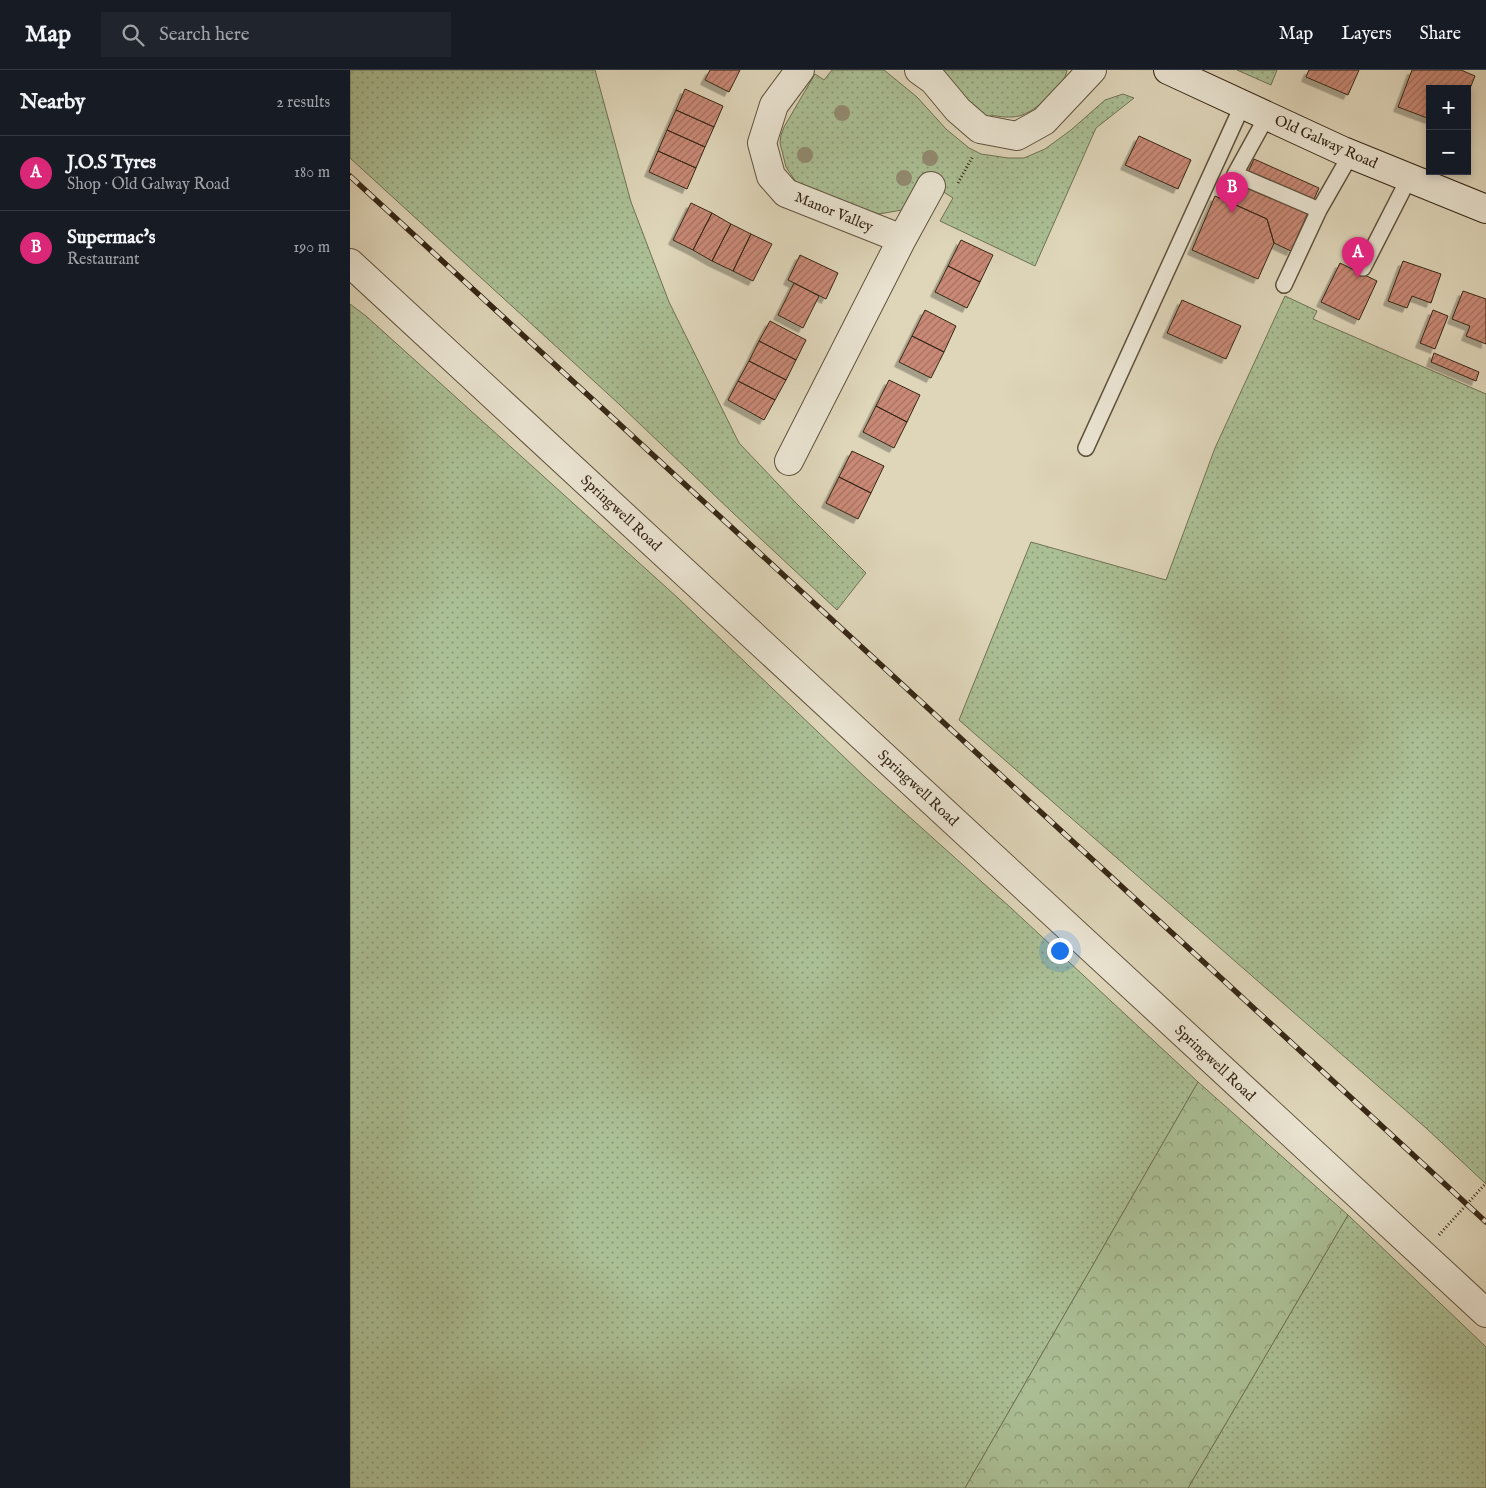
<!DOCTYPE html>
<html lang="en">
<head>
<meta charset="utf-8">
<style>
	:root { --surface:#171b24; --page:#20242c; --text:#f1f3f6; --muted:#9ea1a6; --line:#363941; --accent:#db2777 }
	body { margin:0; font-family:"IM FELL English",serif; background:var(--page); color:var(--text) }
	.controls { position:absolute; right:15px; top:15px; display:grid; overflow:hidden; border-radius:0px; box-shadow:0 2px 8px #0003 }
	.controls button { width:45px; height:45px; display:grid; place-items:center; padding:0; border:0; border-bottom:1px solid var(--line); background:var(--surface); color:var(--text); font:25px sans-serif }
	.you { position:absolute; left:709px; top:880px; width:18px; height:18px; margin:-12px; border:4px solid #fff; border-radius:50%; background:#1a73e8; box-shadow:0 0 0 8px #1a73e833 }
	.badge { display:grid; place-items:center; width:32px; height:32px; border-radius:50%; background:var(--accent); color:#fff; font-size:16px; font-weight:700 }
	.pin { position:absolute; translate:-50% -41px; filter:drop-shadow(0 1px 2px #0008) }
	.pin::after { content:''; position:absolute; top:26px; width:18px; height:15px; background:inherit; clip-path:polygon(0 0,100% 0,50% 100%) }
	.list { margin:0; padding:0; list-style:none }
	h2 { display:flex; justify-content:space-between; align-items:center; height:65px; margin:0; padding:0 20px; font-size:21px }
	h2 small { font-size:16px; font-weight:400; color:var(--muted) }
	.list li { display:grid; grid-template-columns:32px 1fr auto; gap:15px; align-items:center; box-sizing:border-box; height:75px; padding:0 20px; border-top:1px solid var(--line) }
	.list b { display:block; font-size:19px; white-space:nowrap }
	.list p { margin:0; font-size:16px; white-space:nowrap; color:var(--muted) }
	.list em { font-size:16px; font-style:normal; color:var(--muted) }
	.icon { flex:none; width:28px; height:28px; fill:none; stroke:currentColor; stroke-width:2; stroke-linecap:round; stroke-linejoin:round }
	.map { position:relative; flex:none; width:1136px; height:1418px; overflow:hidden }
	header { display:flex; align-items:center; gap:30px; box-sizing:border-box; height:70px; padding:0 25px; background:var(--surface); border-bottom:1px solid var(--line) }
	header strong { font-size:24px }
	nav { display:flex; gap:28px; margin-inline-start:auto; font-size:18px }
	.search { width:350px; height:45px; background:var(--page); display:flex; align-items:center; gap:12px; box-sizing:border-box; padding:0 18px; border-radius:0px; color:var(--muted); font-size:19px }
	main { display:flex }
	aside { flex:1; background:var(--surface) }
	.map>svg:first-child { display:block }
	.grass { fill:url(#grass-dots); stroke:#707355 }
	.forest { fill:url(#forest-crowns); stroke:#707355 }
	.building { fill:url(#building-hatch); stroke:#362715; filter:url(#shadow) }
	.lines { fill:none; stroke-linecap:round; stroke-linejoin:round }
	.service-casing { stroke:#60533e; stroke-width:18 }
	.minor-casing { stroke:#60533e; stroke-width:30 }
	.secondary-casing { stroke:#362715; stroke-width:30 }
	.path { stroke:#362715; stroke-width:3; stroke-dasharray:1 2.5; stroke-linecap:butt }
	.service { stroke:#eae4d2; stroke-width:15 }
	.minor { stroke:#eae4d2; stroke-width:28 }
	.secondary { stroke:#eae4d2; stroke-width:28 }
	.rail-casing { stroke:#362715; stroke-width:5.5 }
	.rail { stroke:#eae4d2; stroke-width:4; stroke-dasharray:11; stroke-linecap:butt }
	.tree { fill:#928b71 }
	.labels { text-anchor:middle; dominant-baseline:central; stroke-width:4; stroke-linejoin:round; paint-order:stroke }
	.street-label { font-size:15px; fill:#362715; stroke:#eae4d2 }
</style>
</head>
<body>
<header>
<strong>Map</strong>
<div class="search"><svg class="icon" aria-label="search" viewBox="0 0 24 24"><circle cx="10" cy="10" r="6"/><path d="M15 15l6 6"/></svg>Search here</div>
<nav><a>Map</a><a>Layers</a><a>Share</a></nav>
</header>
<main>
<aside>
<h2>Nearby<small>2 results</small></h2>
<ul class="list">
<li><span class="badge">A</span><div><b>J.O.S Tyres</b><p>Shop · Old Galway Road</p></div><em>180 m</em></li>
<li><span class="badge">B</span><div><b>Supermac's</b><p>Restaurant</p></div><em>190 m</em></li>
</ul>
</aside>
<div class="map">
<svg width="1136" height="1418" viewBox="0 0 1136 1418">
	<defs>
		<pattern id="grass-dots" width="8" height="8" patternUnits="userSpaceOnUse" patternTransform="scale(1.25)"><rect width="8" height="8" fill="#abbf95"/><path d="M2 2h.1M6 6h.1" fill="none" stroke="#8c9b78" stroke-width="1.8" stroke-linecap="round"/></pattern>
		<pattern id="forest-crowns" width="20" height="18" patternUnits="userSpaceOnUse" patternTransform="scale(1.25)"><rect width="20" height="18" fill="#abbf95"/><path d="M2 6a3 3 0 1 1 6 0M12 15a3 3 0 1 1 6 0" fill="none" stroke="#8c9b78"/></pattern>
		<pattern id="building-hatch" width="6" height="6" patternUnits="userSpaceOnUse" patternTransform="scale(1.25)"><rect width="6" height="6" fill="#c98976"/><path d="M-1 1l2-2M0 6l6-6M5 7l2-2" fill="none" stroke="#a47060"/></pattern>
		<filter id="shadow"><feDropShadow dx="-4.5" dy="4.5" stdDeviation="0" flood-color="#0004"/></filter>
	</defs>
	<rect width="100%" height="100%" fill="#dfd6ba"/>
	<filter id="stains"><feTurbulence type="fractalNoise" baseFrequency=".004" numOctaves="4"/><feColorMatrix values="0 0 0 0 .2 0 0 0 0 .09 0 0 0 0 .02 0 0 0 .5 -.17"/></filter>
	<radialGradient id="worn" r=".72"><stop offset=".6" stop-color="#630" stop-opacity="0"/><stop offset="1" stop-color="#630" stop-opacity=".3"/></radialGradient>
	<path class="grass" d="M0,0H245L281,132L319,232L389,373L445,432L516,503L487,540L382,442L269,334L0,88Z
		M482,0H534L567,27L596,59L619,78L631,84L658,88H674L695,79L721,60L755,30L773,24L784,28L746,58L685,196L590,151L603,128L575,110L558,136L552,140L529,144L475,126L446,112L436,97L430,73L431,65L434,57L465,4L474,10Z
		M587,0H717C715,16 685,42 669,46C660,48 650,47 641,45L639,50L631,43Z
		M887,0H927L921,15Z
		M935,226L967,241L963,249L1136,324V1114L1076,1058L609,650L681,472L816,510L865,378Z
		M0,234L16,246L328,528L516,708L661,838L848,1012L615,1418H0Z
		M998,1145L1136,1277V1418H838Z"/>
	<path class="forest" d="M848,1012L998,1145L838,1418H615Z"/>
	<path class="building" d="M360,0H390L379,22L355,10Z
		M959,0H1009L998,25L956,7Z
		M1062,0H1111L1125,6L1117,26V19H1080V49L1048,37Z
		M335,19L373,36L364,57L326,40Z
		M326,40L364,57L355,77L317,60Z
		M317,60L355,77L346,98L308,81Z
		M789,66L841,90L828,119L775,95Z
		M308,81L346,98L337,119L299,102Z
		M904,89L969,118L941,181L924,173L917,149L884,134Z
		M865,126L917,149L924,173L908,209L842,180Z
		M341,133L362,143L343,180L323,170Z
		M362,143L381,154L362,191L343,180Z
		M381,154L401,164L383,201L362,191Z
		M401,164L422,174L403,211L383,201Z
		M611,170L643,185L630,212L598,196Z
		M450,185L488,203L476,229L438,210Z
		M1053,191L1091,204L1081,233L1062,226L1057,238L1038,231Z
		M990,193L1027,211L1009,250L971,232Z
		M598,196L630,212L617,238L585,222Z
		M444,213L469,226L453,258L428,245Z
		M1113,221L1136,229V274L1116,266L1120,256L1102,249Z
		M832,230L891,256L876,289L817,263Z
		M575,240L606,256L594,282L562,266Z
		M1083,240L1098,246L1085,279L1070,273Z
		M420,251L456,270L446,290L409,271Z
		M562,266L594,282L581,308L549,292Z
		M409,271L446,290L436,310L399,291Z
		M1084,283L1129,302L1126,311L1081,292Z
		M399,291L436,310L425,330L388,311Z
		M539,310L570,325L557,352L526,336Z
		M388,311L425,330L414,350L378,330Z
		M526,336L557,352L544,378L513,362Z
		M502,381L534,396L521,423L489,407Z
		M489,407L521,423L508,449L476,433Z"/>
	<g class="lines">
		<g class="service-casing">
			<path id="service" d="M917,46L885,104L969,140L1001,84
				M1013,198L1059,108
				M934,215L969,140
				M736,378L893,34"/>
		</g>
		<g class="minor-casing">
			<path id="minor" d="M450,0L424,35L412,73L421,106L436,123L552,169
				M569,0L583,10L608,40L630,59L667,66L694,51L742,0
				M0,193L1136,1243
				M439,391L552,169L581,116"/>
		</g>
		<g class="secondary-casing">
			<path id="secondary" d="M818,0L993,81L1136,139"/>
		</g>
		<path class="path" d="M608,113L623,86
			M1089,1165L1136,1113"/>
		<use href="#service" class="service"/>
		<use href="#minor" class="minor"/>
		<use href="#secondary" class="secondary"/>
		<g class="rail-casing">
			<path id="rail" d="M0,106L1136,1152"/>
		</g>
		<use href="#rail" class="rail"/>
	</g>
	<g class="tree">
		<circle cx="492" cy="43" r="8"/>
		<circle cx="455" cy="85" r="8"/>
		<circle cx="580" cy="88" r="8"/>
		<circle cx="554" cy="108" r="8"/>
	</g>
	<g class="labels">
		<g class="street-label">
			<text transform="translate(976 72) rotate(24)">Old Galway Road</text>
			<text transform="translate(484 142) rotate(22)">Manor Valley</text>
			<text transform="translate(271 443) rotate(43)">Springwell Road</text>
			<text transform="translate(568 718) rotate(43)">Springwell Road</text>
			<text transform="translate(865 993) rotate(43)">Springwell Road</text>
		</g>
	</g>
	<rect width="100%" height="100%" filter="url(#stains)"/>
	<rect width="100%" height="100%" fill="url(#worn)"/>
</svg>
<div class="controls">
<button>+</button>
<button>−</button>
</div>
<div class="you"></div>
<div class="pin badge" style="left:1008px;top:208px">A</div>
<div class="pin badge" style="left:882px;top:143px">B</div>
</div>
</main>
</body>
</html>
